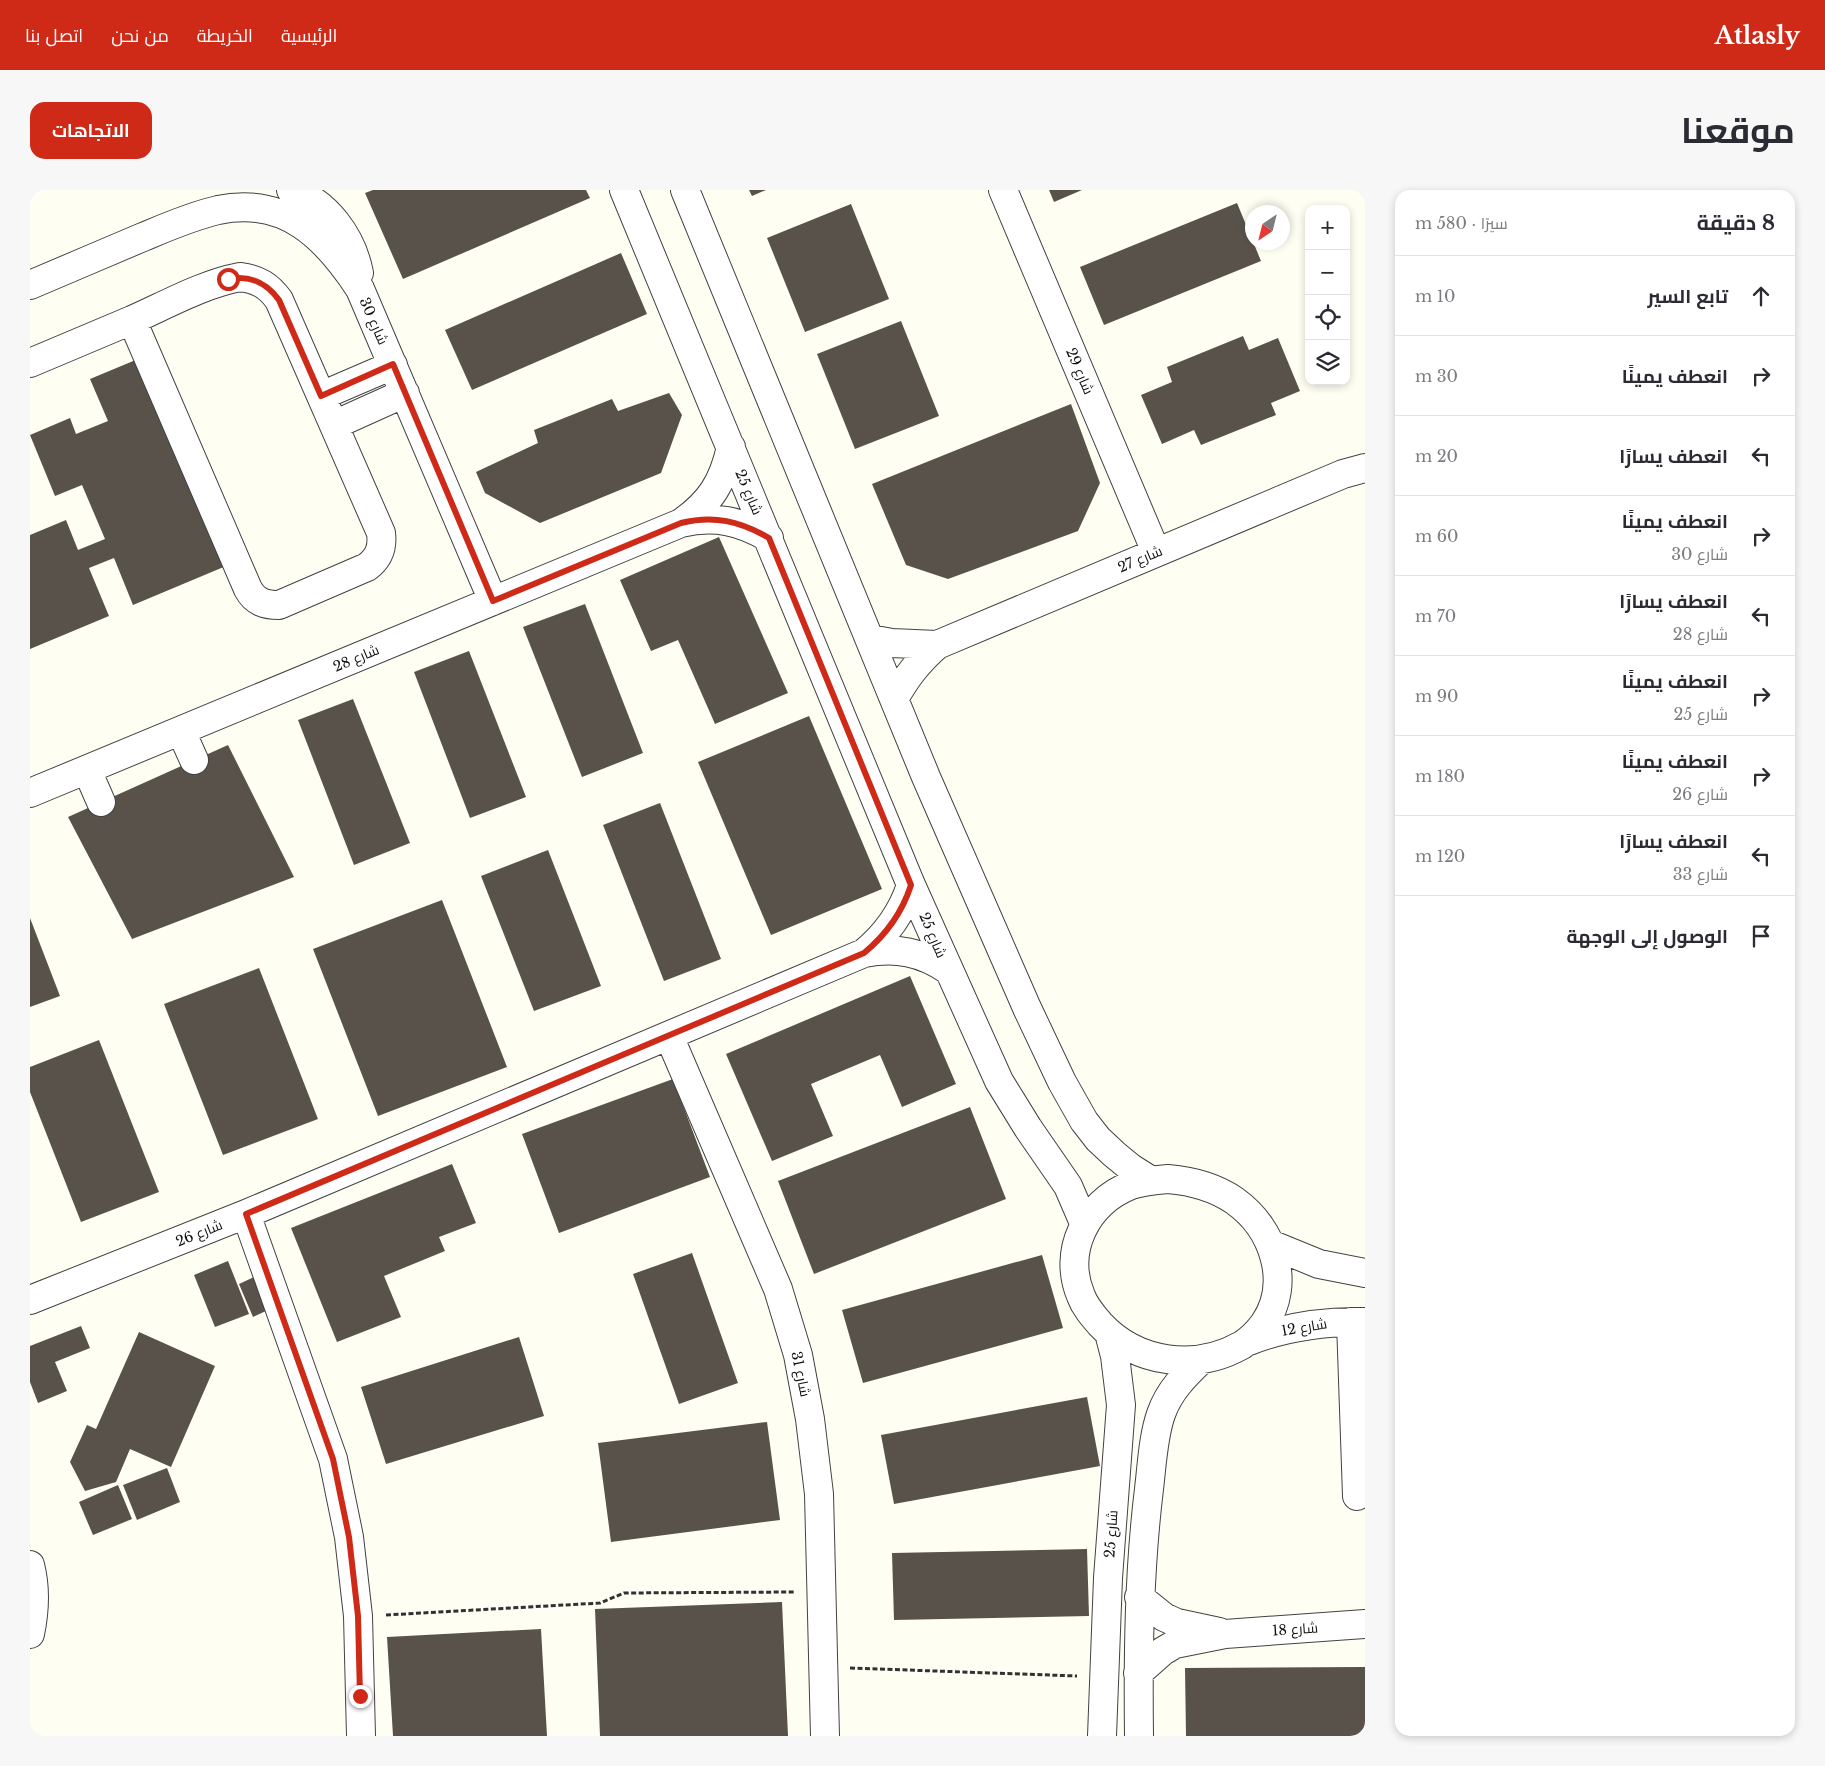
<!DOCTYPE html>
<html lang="ar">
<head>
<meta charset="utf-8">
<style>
	:root { --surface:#fff; --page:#f7f7f7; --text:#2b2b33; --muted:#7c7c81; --line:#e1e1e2; --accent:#cf2918 }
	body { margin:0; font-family:"Libre Baskerville",Cairo,serif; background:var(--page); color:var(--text); direction:rtl }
	.controls { position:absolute; right:15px; top:15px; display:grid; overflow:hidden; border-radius:10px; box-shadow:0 2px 8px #0003 }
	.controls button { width:45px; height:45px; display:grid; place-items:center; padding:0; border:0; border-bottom:1px solid var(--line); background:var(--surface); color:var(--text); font:25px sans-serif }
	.compass { position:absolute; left:1215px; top:15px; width:45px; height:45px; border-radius:50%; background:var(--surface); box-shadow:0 2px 8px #0003; rotate:215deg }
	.stop { position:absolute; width:15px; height:15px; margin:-11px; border:4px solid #cf2918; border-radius:50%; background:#fff }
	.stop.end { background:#cf2918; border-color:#fff; box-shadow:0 1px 5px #0008 }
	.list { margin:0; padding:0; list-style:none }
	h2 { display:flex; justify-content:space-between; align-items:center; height:65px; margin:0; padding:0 20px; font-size:21px }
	h2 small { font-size:16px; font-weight:400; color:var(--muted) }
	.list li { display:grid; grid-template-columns:32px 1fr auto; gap:15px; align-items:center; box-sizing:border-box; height:80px; padding:0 20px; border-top:1px solid var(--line) }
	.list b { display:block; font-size:19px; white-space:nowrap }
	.list p { margin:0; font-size:16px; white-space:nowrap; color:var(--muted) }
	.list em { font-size:16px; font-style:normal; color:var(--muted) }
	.icon { flex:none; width:28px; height:28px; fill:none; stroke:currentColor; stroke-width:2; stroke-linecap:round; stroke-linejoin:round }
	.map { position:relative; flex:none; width:1335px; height:1546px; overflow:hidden; direction:ltr; border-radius:15px }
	header { display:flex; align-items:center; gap:30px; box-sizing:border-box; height:70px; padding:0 25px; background:var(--accent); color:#fff }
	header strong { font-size:24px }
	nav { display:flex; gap:28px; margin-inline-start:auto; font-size:18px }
	.intro { display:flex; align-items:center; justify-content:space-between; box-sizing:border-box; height:120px; padding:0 30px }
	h1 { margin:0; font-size:35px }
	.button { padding:12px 22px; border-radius:15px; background:var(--accent); color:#fff; font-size:18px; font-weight:700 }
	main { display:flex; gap:30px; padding:0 30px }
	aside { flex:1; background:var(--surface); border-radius:15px; box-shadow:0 2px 8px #0003 }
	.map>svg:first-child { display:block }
	.building { fill:#59524a }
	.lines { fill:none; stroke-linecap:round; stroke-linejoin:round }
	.minor-casing { stroke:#424242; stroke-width:30 }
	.path { stroke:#313131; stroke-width:3; stroke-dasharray:5 2.5; stroke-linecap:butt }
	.minor { stroke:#fff; stroke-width:28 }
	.route { stroke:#cf2918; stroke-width:6 }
	.labels { text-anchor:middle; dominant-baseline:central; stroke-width:5; stroke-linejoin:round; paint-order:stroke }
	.street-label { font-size:14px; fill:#0f0f0f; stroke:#fff }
</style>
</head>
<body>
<header>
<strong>Atlasly</strong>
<nav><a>الرئيسية</a><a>الخريطة</a><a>من نحن</a><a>اتصل بنا</a></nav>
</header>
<div class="intro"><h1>موقعنا</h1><a class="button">الاتجاهات</a></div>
<main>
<aside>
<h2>8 دقيقة<small>سيرًا · 580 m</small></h2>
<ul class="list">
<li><svg class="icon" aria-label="ahead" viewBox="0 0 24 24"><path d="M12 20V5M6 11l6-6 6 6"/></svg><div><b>تابع السير</b></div><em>10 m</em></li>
<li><svg class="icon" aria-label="right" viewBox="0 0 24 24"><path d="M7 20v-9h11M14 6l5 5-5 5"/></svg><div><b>انعطف يمينًا</b></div><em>30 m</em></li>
<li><svg class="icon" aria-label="left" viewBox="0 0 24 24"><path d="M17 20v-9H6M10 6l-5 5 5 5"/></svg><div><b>انعطف يسارًا</b></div><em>20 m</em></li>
<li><svg class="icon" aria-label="right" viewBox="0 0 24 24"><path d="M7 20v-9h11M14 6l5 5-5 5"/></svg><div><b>انعطف يمينًا</b><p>شارع 30</p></div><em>60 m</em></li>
<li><svg class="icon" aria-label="left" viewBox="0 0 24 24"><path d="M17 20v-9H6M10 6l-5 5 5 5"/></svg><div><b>انعطف يسارًا</b><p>شارع 28</p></div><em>70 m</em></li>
<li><svg class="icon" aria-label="right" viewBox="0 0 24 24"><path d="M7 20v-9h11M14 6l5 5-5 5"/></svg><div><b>انعطف يمينًا</b><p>شارع 25</p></div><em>90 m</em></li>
<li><svg class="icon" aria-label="right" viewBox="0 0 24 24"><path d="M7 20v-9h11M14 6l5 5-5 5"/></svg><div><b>انعطف يمينًا</b><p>شارع 26</p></div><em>180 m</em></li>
<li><svg class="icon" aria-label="left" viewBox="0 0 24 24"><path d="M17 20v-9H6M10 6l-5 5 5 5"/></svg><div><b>انعطف يسارًا</b><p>شارع 33</p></div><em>120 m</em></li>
<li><svg class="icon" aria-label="arrive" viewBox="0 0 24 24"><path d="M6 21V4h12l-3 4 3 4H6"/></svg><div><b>الوصول إلى الوجهة</b></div></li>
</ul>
</aside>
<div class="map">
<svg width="1335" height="1546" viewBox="0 0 1335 1546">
	<rect width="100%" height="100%" fill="#fffef2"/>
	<path class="building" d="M343,0H556L560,8L373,89L335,3Z
		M719,0H736L722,6Z
		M1019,0H1052L1024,12Z
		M1207,13L1231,71L1074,135L1050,77Z
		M821,14L859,109L775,142L737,48Z
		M591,63L617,124L442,200L415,140Z
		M871,131L909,226L825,259L787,164Z
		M1213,146L1219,160L1248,148L1270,201L1241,213L1246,225L1171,255L1164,240L1132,254L1111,205L1142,192L1137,177Z
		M108,169L196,376L103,415L84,368L59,378L79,426L0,459V345L36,330L48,360L75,349L52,295L25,306L0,245L40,228L46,244L78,231L60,189Z
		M639,203L652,225L631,283L510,333L455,303L446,282L508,253L504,240L582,209L588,221Z
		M1041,214L1070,293L1048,341L918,389L876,375L842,294Z
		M689,347L758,503L685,534L648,450L621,461L590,390Z
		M555,414L613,563L552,587L493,437Z
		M439,461L496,607L440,628L384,482Z
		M323,509L380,653L324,675L268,530Z
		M779,526L852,699L741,745L668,572Z
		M198,555L264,687L102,749L38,627Z
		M630,613L691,769L634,791L573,635Z
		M518,660L571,796L504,821L451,686Z
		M412,710L477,877L348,926L283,759Z
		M0,728L30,806L0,817Z
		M229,778L288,929L193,965L134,814Z
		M880,786L926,894L872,917L850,865L781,894L803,946L742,971L696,864Z
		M69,850L129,1002L51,1032L0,902V877Z
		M643,889L680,987L529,1043L492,944Z
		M940,917L976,1009L784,1084L748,991Z
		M422,974L446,1033L409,1047L415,1061L354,1086L371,1127L307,1152L261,1038Z
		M662,1063L708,1193L649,1214L603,1084Z
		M1012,1065L1033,1138L833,1193L812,1120Z
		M198,1071L219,1124L185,1137L164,1085Z
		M224,1087L238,1120L223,1127L209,1094Z
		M51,1136L60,1158L25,1172L37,1201L8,1213L0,1192V1156Z
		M109,1142L185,1176L141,1277L100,1259L86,1292L55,1301L40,1272L57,1235L66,1239Z
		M489,1147L514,1226L356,1274L331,1197Z
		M1057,1207L1070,1276L864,1314L851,1245Z
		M737,1232L750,1330L581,1352L568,1253Z
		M137,1278L150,1312L107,1330L93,1295Z
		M88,1295L102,1329L63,1345L49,1312Z
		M1057,1359L1059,1426L864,1430L862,1363Z
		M752,1412L758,1546H570L565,1419Z
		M511,1439L517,1546H363L357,1447Z
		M1335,1477V1546H1156L1155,1478Z"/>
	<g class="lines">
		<g class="minor-casing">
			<path id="minor" d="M261,0C297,12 322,47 329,83
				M594,0L881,695L969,891L998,938L1038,996L1054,1033
				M655,0L896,587L997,818L1032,892L1054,931L1068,949L1084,964L1101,978L1120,990
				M973,0L1126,362
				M210,87C228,89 239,96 249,110L351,343C353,358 349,368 337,377L249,415C235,415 225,412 218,399L102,130C136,115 173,94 210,87Z
				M0,95C38,79 75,63 113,47C137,37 162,26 188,20C256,6 296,47 330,99L463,411
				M0,173L102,130
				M291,206L363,175
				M304,235L375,203
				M651,333C681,312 693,292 701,257
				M840,449L862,453L907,455
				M864,509C877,486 888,472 907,455L1313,284L1335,278
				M151,541L164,570
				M57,580L71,612
				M0,603L651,333C684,325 711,331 739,348
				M834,763C857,744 872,723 881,695
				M639,846L748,1099L768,1165L780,1229L789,1304L795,1546
				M1138,989C1162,991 1185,997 1205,1011C1244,1039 1262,1093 1234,1134C1228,1142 1220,1150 1212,1155C1166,1181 1107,1174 1070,1134C1063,1126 1055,1117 1051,1106C1032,1061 1056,1013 1101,995C1113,991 1125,990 1138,989Z
				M216,1024L303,1269L319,1347L328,1426L331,1546
				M1240,1054L1289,1074L1335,1083
				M0,1110L216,1024L834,763C866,757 892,762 918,780
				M1321,1132L1327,1306
				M1219,1151C1257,1136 1294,1131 1335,1132
				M0,1375C6,1398 5,1420 0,1444
				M1109,1407L1134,1427L1147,1433L1189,1442
				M1108,1483L1133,1461L1145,1454L1195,1444L1335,1434
				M1072,1546L1078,1388L1091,1215L1085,1166L1079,1143
				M1109,1546C1108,1463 1109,1381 1119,1299C1122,1274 1123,1247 1131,1224C1139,1201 1155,1185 1172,1169"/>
		</g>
		<path class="path" d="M356,1425L570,1413L594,1403L765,1402
			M820,1478L1047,1486"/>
		<use href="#minor" class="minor"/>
	</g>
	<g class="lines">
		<path class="route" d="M198,89C220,85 236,92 249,110L291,206L363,174L463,411L651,333C684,325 710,331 739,348L881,695C872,723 857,744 834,763L216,1024L303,1269L319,1347L328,1426L330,1506"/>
	</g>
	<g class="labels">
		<g class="street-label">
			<text transform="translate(344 131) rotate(66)">شارع 30</text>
			<text transform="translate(1050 181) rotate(67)">شارع 29</text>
			<text transform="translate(719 302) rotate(67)">شارع 25</text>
			<text transform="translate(1110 369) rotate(-23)">شارع 27</text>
			<text transform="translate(326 468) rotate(-23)">شارع 28</text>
			<text transform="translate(903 745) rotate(67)">شارع 25</text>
			<text transform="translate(169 1043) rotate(-22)">شارع 26</text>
			<text transform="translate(1274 1137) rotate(-10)">شارع 12</text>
			<text transform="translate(771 1184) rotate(78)">شارع 31</text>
			<text transform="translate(1081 1344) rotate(-86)">شارع 25</text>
			<text transform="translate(1265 1439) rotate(-4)">شارع 18</text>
		</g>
	</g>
</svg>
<div class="controls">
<button>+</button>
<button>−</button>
<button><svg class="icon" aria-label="locate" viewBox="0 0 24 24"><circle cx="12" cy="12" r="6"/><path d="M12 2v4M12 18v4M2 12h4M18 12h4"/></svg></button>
<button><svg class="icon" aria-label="layers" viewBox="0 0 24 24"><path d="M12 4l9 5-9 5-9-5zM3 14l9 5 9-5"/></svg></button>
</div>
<svg class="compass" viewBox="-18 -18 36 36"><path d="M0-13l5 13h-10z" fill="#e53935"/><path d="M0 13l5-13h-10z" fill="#7c7c81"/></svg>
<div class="stop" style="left:198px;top:89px"></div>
<div class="stop end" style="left:330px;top:1506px"></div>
</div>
</main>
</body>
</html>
